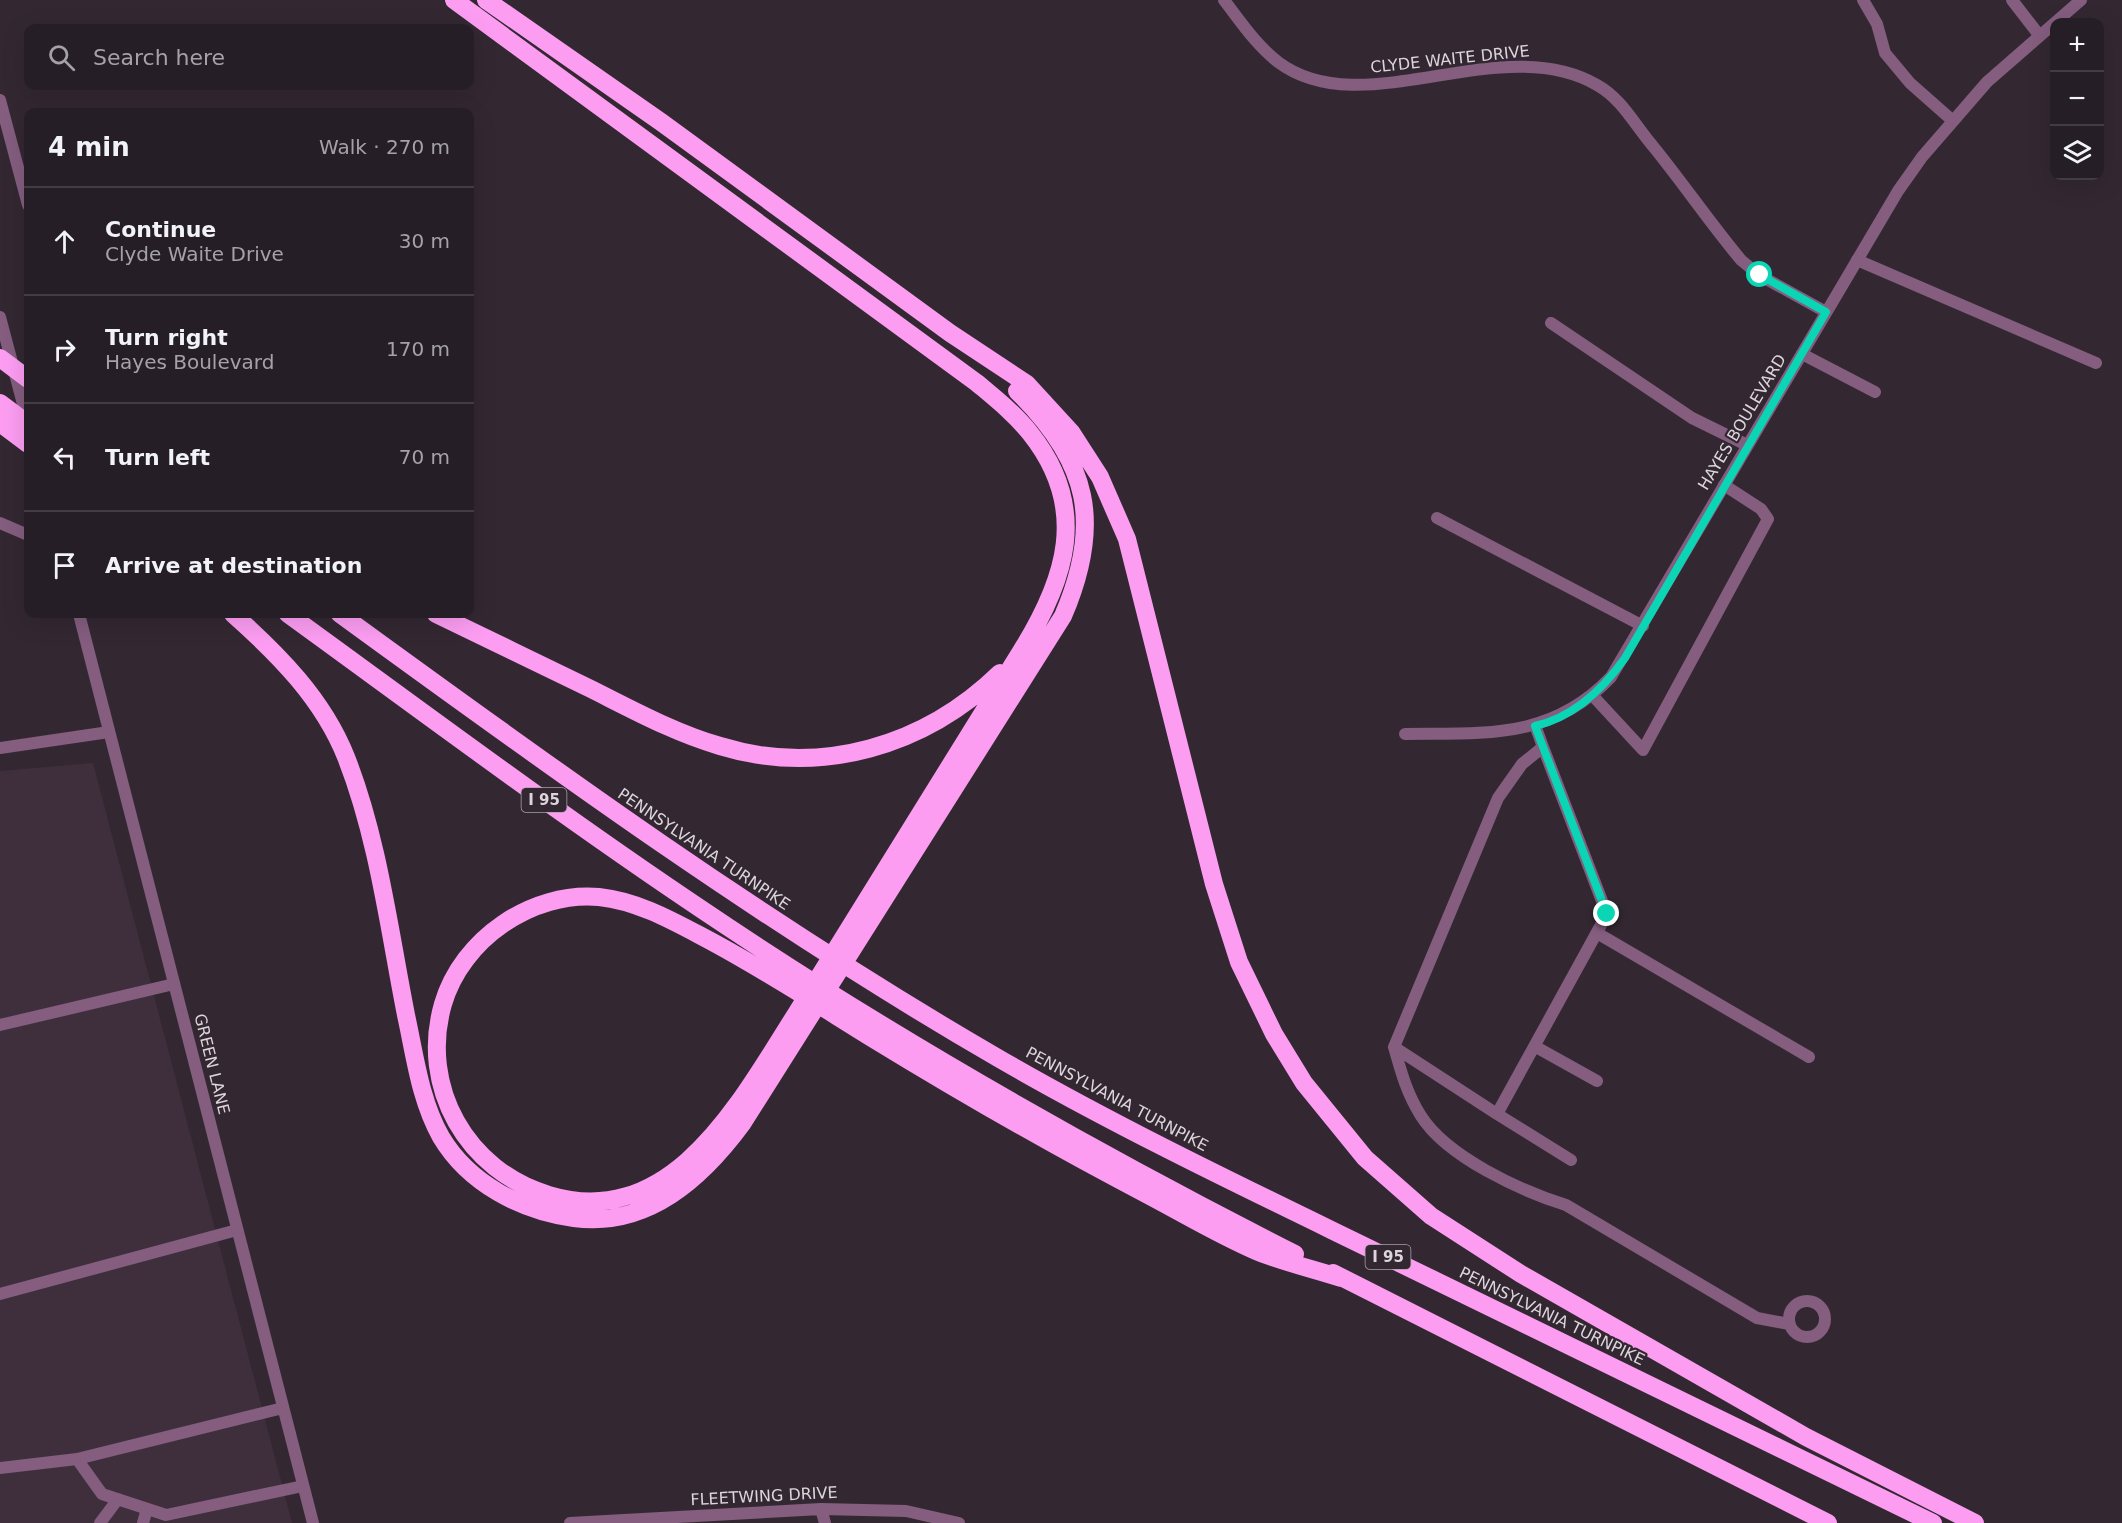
<!DOCTYPE html>
<html lang="en">
<head>
<meta charset="utf-8">
<style>
	:root { --surface:#261e26; --page:#322b32; --text:#f1f3f6; --muted:#a4a2a7; --line:#423c43 }
	body { margin:0; font-family:"DejaVu Sans",sans-serif; background:var(--page); color:var(--text) }
	.controls { position:absolute; right:18px; top:18px; display:grid; overflow:hidden; border-radius:12px; box-shadow:0 6px 24px #0002 }
	.controls button { width:54px; height:54px; display:grid; place-items:center; padding:0; border:0; border-bottom:2px solid var(--line); background:var(--surface); color:var(--text); font:30px sans-serif }
	.stop { position:absolute; width:18px; height:18px; margin:-14px; border:4px solid #0ad5b5; border-radius:50%; background:#fff }
	.stop.end { background:#0ad5b5; border-color:#fff; box-shadow:0 2px 6px #0008 }
	.list { margin:0; padding:0; list-style:none }
	h2 { display:flex; justify-content:space-between; align-items:center; height:78px; margin:0; padding:0 24px; font-size:26px }
	h2 small { font-size:20px; font-weight:400; color:var(--muted) }
	.list li { display:grid; grid-template-columns:39px 1fr auto; gap:18px; align-items:center; box-sizing:border-box; height:108px; padding:0 24px; border-top:2px solid var(--line) }
	.list b { display:block; font-size:22px; white-space:nowrap }
	.list p { margin:0; font-size:20px; white-space:nowrap; color:var(--muted) }
	.list em { font-size:20px; font-style:normal; color:var(--muted) }
	.icon { flex:none; width:33px; height:33px; fill:none; stroke:currentColor; stroke-width:2; stroke-linecap:round; stroke-linejoin:round }
	.map { position:relative; flex:none; width:2122px; height:1523px; overflow:hidden }
	.search { position:absolute; background:var(--surface); box-shadow:0 6px 24px #0002; left:24px; top:24px; width:450px; height:66px; display:flex; align-items:center; gap:15px; box-sizing:border-box; padding:0 21px; border-radius:12px; color:var(--muted); font-size:22px }
	.panel { position:absolute; background:var(--surface); box-shadow:0 6px 24px #0002; left:24px; top:108px; width:450px; height:510px; border-radius:12px }
	.map>svg:first-child { display:block }
	.built { fill:#3f2f3d }
	.lines { fill:none; stroke-linecap:round; stroke-linejoin:round }
	.service { stroke:#845d7f; stroke-width:12 }
	.minor { stroke:#845d7f; stroke-width:12 }
	.tertiary { stroke:#845d7f; stroke-width:12 }
	.motorway { stroke:#fc9df2; stroke-width:18 }
	.route { stroke:#0ad5b5; stroke-width:8 }
	.labels { text-anchor:middle; dominant-baseline:central; stroke-width:4.5; stroke-linejoin:round; paint-order:stroke }
	.shield { fill:#332832; stroke:#a9a1a8; stroke-width:1.5 }
	.shield-label { font-size:15px; font-weight:bold; fill:#dcd5db }
	.street-label { font-size:16px; fill:#dcd5db; stroke:#332832 }
</style>
</head>
<body>
<div class="map">
<svg width="2122" height="1523" viewBox="0 0 2122 1523">
	<rect width="100%" height="100%" fill="#332832"/>
	<path class="built" d="M93,763L292,1523H0V771Z"/>
	<g class="lines">
		<path class="service" d="M1863,0L1877,24L1885,53L1910,83L1953,121
			M2012,0L2039,35
			M0,100L28,205
			M1857,260L2096,363
			M1551,323L1692,418L1747,445
			M1802,354L1875,392
			M1437,518L1643,626
			M0,523L28,535
			M1593,696L1643,750L1768,519L1761,509L1724,485
			M1535,725L1543,747L1607,914L1497,1114L1394,1047L1498,798L1522,764L1543,747
			M1597,933L1809,1057
			M0,1025L174,984
			M1394,1047C1401,1072 1407,1094 1421,1116C1447,1157 1521,1191 1566,1205L1757,1318L1789,1324
			M1536,1047L1597,1081
			M1497,1114L1571,1160
			M0,1294L237,1230
			M1789 1319a18 18 0 1 1 36 0a18 18 0 1 1-36 0Z
			M77,1459L102,1494L166,1515L303,1486
			M0,1468L77,1459L283,1408
			M100,1523L118,1499
			M143,1523L147,1509"/>
		<path class="minor" d="M1224,0C1241,22 1256,45 1278,62C1363,126 1500,29 1597,85C1622,99 1634,124 1652,145C1683,183 1710,223 1741,260L1759,275L1826,312
			M1405,734C1485,733 1551,740 1611,677L1898,191L1922,157L1987,82L2081,0
			M821,1509L825,1523
			M570,1523L821,1509L906,1511L959,1523"/>
		<path class="tertiary" d="M0,317L28,423
			M79,614L313,1523
			M0,748L109,732"/>
		<path class="motorway" d="M454,0L977,383C996,399 1015,414 1030,433C1090,508 1066,580 1020,653L796,1014C741,1100 673,1232 549,1195C467,1171 419,1087 443,1004C462,939 532,891 599,897C637,901 671,920 705,938C762,968 817,1004 872,1038C962,1093 1054,1146 1148,1195C1184,1214 1219,1235 1256,1251C1283,1262 1313,1269 1341,1278
			M486,0L661,122L950,333L1027,384L1071,432L1100,477L1127,539L1214,884L1239,962L1274,1034L1304,1083L1365,1158L1431,1216L1521,1274L1806,1437L1975,1523
			M0,358L28,379
			M0,403L28,424
			M0,423L28,444
			M233,614C278,654 323,699 346,757C378,838 389,929 406,1015C415,1056 420,1100 441,1137C469,1184 522,1211 574,1218C648,1228 702,1178 742,1124L1063,616C1103,523 1089,462 1017,391
			M288,614C434,720 578,828 728,927C910,1048 1100,1155 1295,1254
			M340,614C554,770 768,925 998,1058C1126,1132 1260,1195 1393,1260C1573,1348 1753,1435 1933,1523
			M436,614C488,639 539,664 591,689C633,710 675,733 720,746C821,777 925,746 1000,673
			M1333,1273L1828,1523"/>
	</g>
	<g class="lines">
		<path class="route" d="M1607,914L1535,726C1574,717 1603,689 1625,658L1826,312L1760,275"/>
	</g>
	<g class="labels">
		<g class="shield">
			<rect x="521.5" y="788" width="45" height="24" rx="4.5"/>
			<rect x="1365.5" y="1245" width="45" height="24" rx="4.5"/>
		</g>
		<g class="shield-label">
			<text x="544" y="800">I 95</text>
			<text x="1388" y="1257">I 95</text>
		</g>
		<g class="street-label">
			<text transform="translate(1450 59) rotate(-6)">CLYDE WAITE DRIVE</text>
			<text transform="translate(1742 422) rotate(-59)">HAYES BOULEVARD</text>
			<text transform="translate(704 849) rotate(34)">PENNSYLVANIA TURNPIKE</text>
			<text transform="translate(212 1064) rotate(76)">GREEN LANE</text>
			<text transform="translate(1117 1099) rotate(28)">PENNSYLVANIA TURNPIKE</text>
			<text transform="translate(1552 1316) rotate(26)">PENNSYLVANIA TURNPIKE</text>
			<text transform="translate(764 1496) rotate(-3)">FLEETWING DRIVE</text>
		</g>
	</g>
</svg>
<div class="controls">
<button>+</button>
<button>−</button>
<button><svg class="icon" aria-label="layers" viewBox="0 0 24 24"><path d="M12 4l9 5-9 5-9-5zM3 14l9 5 9-5"/></svg></button>
</div>
<div class="stop" style="left:1760px;top:275px"></div>
<div class="stop end" style="left:1607px;top:914px"></div>
<div class="search"><svg class="icon" aria-label="search" viewBox="0 0 24 24"><circle cx="10" cy="10" r="6"/><path d="M15 15l6 6"/></svg>Search here</div>
<section class="panel">
<h2>4 min<small>Walk · 270 m</small></h2>
<ul class="list">
<li><svg class="icon" aria-label="ahead" viewBox="0 0 24 24"><path d="M12 20V5M6 11l6-6 6 6"/></svg><div><b>Continue</b><p>Clyde Waite Drive</p></div><em>30 m</em></li>
<li><svg class="icon" aria-label="right" viewBox="0 0 24 24"><path d="M7 20v-9h11M14 6l5 5-5 5"/></svg><div><b>Turn right</b><p>Hayes Boulevard</p></div><em>170 m</em></li>
<li><svg class="icon" aria-label="left" viewBox="0 0 24 24"><path d="M17 20v-9H6M10 6l-5 5 5 5"/></svg><div><b>Turn left</b></div><em>70 m</em></li>
<li><svg class="icon" aria-label="arrive" viewBox="0 0 24 24"><path d="M6 21V4h12l-3 4 3 4H6"/></svg><div><b>Arrive at destination</b></div></li>
</ul>
</section>
</div>
</body>
</html>
